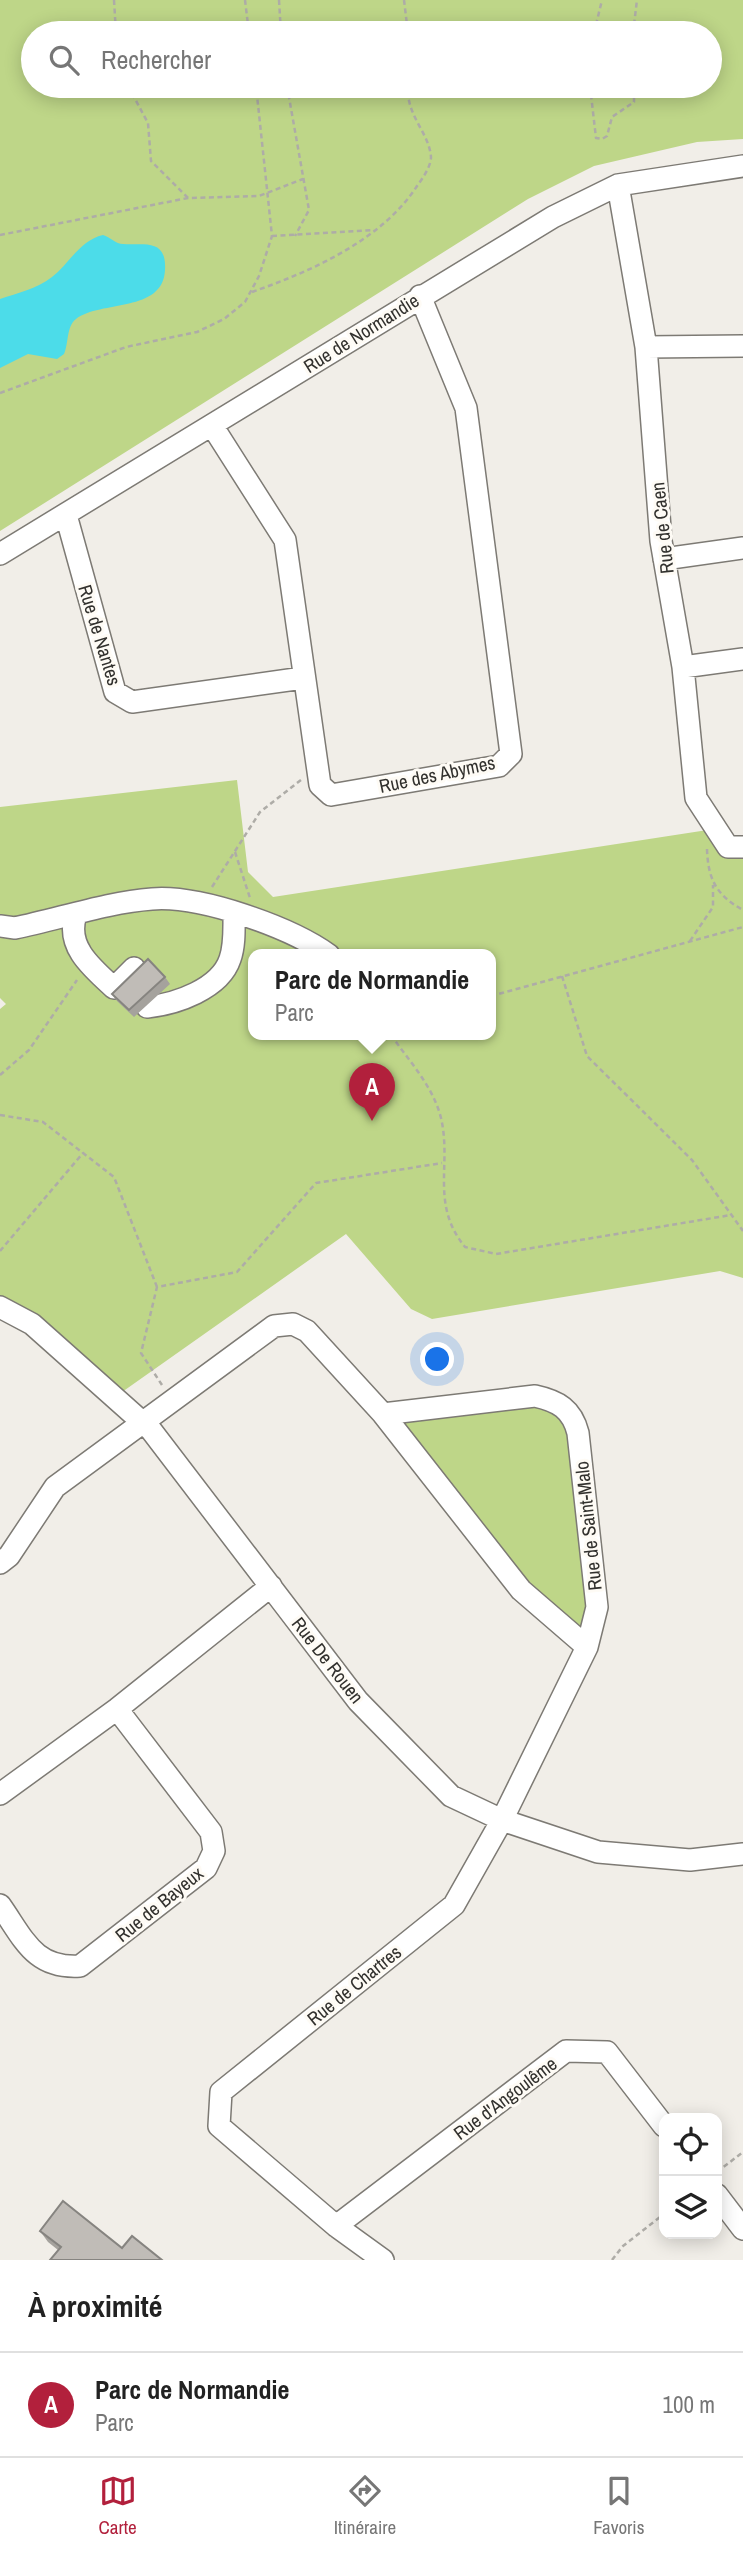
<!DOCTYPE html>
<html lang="fr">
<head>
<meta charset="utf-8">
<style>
	:root { --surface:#fff; --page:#f6f6f6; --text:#222; --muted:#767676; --line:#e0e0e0; --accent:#b2203c }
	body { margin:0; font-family:"Archivo Narrow",sans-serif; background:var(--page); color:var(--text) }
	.controls { position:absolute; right:21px; bottom:21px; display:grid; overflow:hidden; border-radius:14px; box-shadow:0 4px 18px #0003 }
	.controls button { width:63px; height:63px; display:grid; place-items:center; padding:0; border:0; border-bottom:2px solid var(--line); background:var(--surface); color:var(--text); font:35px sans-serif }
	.you { position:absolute; left:438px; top:1360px; width:24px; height:24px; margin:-18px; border:5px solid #fff; border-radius:50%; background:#1a73e8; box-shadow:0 0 0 10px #1a73e833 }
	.badge { display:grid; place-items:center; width:46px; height:46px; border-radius:50%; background:var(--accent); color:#fff; font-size:23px; font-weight:700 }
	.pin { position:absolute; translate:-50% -58px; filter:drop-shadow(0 2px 4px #0008) }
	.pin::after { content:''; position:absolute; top:37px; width:24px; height:21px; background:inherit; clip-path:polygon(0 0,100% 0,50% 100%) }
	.popup { position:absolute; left:248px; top:949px; width:248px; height:91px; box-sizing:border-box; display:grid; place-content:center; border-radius:14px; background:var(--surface); filter:drop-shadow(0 2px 5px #0005); font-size:23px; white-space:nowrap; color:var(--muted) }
	.popup b { font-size:26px; color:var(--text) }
	.popup::after { content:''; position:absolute; left:50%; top:100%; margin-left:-14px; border:14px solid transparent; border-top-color:var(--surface) }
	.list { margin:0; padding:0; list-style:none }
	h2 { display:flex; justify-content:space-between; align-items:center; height:91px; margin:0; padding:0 28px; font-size:30px }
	h2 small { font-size:23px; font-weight:400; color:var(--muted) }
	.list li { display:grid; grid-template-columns:46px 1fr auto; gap:21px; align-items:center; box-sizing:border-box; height:105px; padding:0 28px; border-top:2px solid var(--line) }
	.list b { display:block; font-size:26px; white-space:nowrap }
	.list p { margin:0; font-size:23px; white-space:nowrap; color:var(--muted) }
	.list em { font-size:23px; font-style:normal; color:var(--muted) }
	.icon { flex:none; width:38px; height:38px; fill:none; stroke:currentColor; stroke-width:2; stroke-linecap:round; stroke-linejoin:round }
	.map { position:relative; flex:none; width:743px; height:2260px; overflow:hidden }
	.search { position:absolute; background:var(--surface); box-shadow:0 4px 18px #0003; left:21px; right:21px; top:21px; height:77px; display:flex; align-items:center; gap:18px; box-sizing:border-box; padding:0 24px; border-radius:38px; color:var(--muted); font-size:26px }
	.sheet { height:196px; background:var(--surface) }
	nav { display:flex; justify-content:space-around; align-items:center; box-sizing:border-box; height:98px; border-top:2px solid var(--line); background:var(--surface); font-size:19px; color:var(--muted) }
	nav a { display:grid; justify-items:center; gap:4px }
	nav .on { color:var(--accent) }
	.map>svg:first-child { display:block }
	.green { fill:#bed688; fill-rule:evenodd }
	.water { fill:#4cdce9 }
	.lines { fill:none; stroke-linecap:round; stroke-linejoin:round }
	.minor-casing { stroke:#7d7a74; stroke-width:24 }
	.path { stroke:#aeaca7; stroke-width:2.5; stroke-dasharray:5 3.5; stroke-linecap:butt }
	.minor { stroke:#fff; stroke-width:21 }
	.wall { fill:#a5a29d }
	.building { fill:#c0bcb7; stroke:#868480; stroke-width:2 }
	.labels { text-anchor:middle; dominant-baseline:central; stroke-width:6; stroke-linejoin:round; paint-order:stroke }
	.street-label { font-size:19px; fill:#32312e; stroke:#fefbf5 }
</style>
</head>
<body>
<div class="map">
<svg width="743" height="2260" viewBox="0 0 743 2260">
	<rect width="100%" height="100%" fill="#f1eee8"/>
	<path class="green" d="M0,0H743V139L697,142L594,166L528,199L0,531ZM33,33H710V86H33Z
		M237,780L248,872L273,897L714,829L743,847V1278L720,1271L432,1319L411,1309L346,1234L115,1397L0,1307V1009L6,1004L0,998V807ZM253,955H491V1035H253Z
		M535,1396L575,1418L597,1607L587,1647L521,1590L383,1414Z"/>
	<path class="water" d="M103,235C110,237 116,244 123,244C142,246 167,237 165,270C163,313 101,300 76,319C66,327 69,343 64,354L57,359L28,354L0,368V299C18,293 36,289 52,277C69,264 80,240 103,235Z"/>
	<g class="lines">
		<g class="minor-casing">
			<path id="minor" d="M618,185L646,347L661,541L683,667L696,798L728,847H743
				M646,347L743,346
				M213,427L285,540L320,785L331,795L499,766L511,754L466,408L420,296
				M66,515L115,692L132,702L303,678
				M0,554L553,217L618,185L743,166
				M664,559L743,548
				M683,667L743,659
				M76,915C65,946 92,968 114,988L134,968
				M0,926L15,928C59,919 108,902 152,899C200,895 290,927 329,955
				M147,1007C176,1004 220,989 230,959C235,945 234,928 234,914
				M0,1307L32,1324L151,1430L358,1701L451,1796L502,1820L598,1852L690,1860L743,1854
				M0,1563L9,1556L55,1487L274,1326L293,1324L307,1331L383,1414L521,1590L587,1647
				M0,1794L117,1709L271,1586
				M0,1905C24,1939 34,1969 80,1966L206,1868L214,1851L211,1832L117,1709
				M717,2195L743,2229
				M336,2226L566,2051L607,2052L664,2126
				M383,2260L336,2226L219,2126L221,2092L454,1905L502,1820L587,1647L597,1607L578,1433C572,1409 558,1401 535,1396L383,1414"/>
		</g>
		<path class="path" d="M114,0L116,33
			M245,0L249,33
			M279,0L281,33
			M404,0L408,33
			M594,33L602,0
			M633,33L637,0
			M128,86L148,123L151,161L188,198
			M287,86L309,210L295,236
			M590,86L596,138L602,139L607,136L612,117L634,102V86
			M0,235L188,198L259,196L303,179
			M272,236L374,230
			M252,292C312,271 382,240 417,186C423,178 431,166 431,157C429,132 406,116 408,86
			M0,393L126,347L197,332L224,319L245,302L259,276L272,236L256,86
			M707,849C708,879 716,895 743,910
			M235,852L250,898
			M212,887L260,812L301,780
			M690,941L713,907V885
			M562,976L587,1056L692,1160L743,1231
			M491,996L743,927
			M391,1035C409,1061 433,1086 441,1118C452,1165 430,1204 465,1247L496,1254L731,1215
			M0,1075L29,1050L77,980
			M0,1115L43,1122L114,1177L157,1287
			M0,1251L83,1153
			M162,1385L141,1353L157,1287L237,1272L316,1183L442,1163
			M717,2172L743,2152
			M612,2260L623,2246L664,2214"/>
		<use href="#minor" class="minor"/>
	</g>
	<path class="wall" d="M165,977L170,984L134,1017L117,1001L112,994Z
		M40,2231L122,2248L58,2250L48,2242Z"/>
	<path class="building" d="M148,959L165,977L129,1010L112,994Z
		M63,2201L122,2248L132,2236L162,2260H50L61,2247L40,2231Z"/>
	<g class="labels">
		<g class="street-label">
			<text transform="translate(361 333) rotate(-32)">Rue de Normandie</text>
			<text transform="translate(662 528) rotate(-96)">Rue de Caen</text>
			<text transform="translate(100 635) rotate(73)">Rue de Nantes</text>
			<text transform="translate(437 774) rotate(-12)">Rue des Abymes</text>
			<text transform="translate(588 1526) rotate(-96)">Rue de Saint-Malo</text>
			<text transform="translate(328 1660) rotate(52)">Rue De Rouen</text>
			<text transform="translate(159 1904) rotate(-39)">Rue de Bayeux</text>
			<text transform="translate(354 1985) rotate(-39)">Rue de Chartres</text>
			<text transform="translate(505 2098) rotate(-37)">Rue d'Angoulême</text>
		</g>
	</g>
</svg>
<div class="controls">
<button><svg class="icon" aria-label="locate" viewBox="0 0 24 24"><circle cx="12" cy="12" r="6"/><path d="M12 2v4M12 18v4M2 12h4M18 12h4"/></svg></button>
<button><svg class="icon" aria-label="layers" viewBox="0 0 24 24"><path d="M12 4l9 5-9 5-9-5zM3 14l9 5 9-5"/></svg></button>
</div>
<div class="you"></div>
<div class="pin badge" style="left:372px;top:1121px">A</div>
<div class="popup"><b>Parc de Normandie</b>Parc</div>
<div class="search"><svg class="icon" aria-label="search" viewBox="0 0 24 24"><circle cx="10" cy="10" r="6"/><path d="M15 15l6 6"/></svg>Rechercher</div>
</div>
<section class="sheet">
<h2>À proximité<small></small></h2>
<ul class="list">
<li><span class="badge">A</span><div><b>Parc de Normandie</b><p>Parc</p></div><em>100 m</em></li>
</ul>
</section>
<nav>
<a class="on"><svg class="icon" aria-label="map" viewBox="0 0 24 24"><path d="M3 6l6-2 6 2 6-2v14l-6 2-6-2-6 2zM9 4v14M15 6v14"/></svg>Carte</a>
<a><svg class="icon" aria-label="directions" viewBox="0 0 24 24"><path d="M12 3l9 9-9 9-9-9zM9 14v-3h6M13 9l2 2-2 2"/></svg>Itinéraire</a>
<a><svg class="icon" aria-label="saved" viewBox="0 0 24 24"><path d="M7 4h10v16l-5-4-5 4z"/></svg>Favoris</a>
</nav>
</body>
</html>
